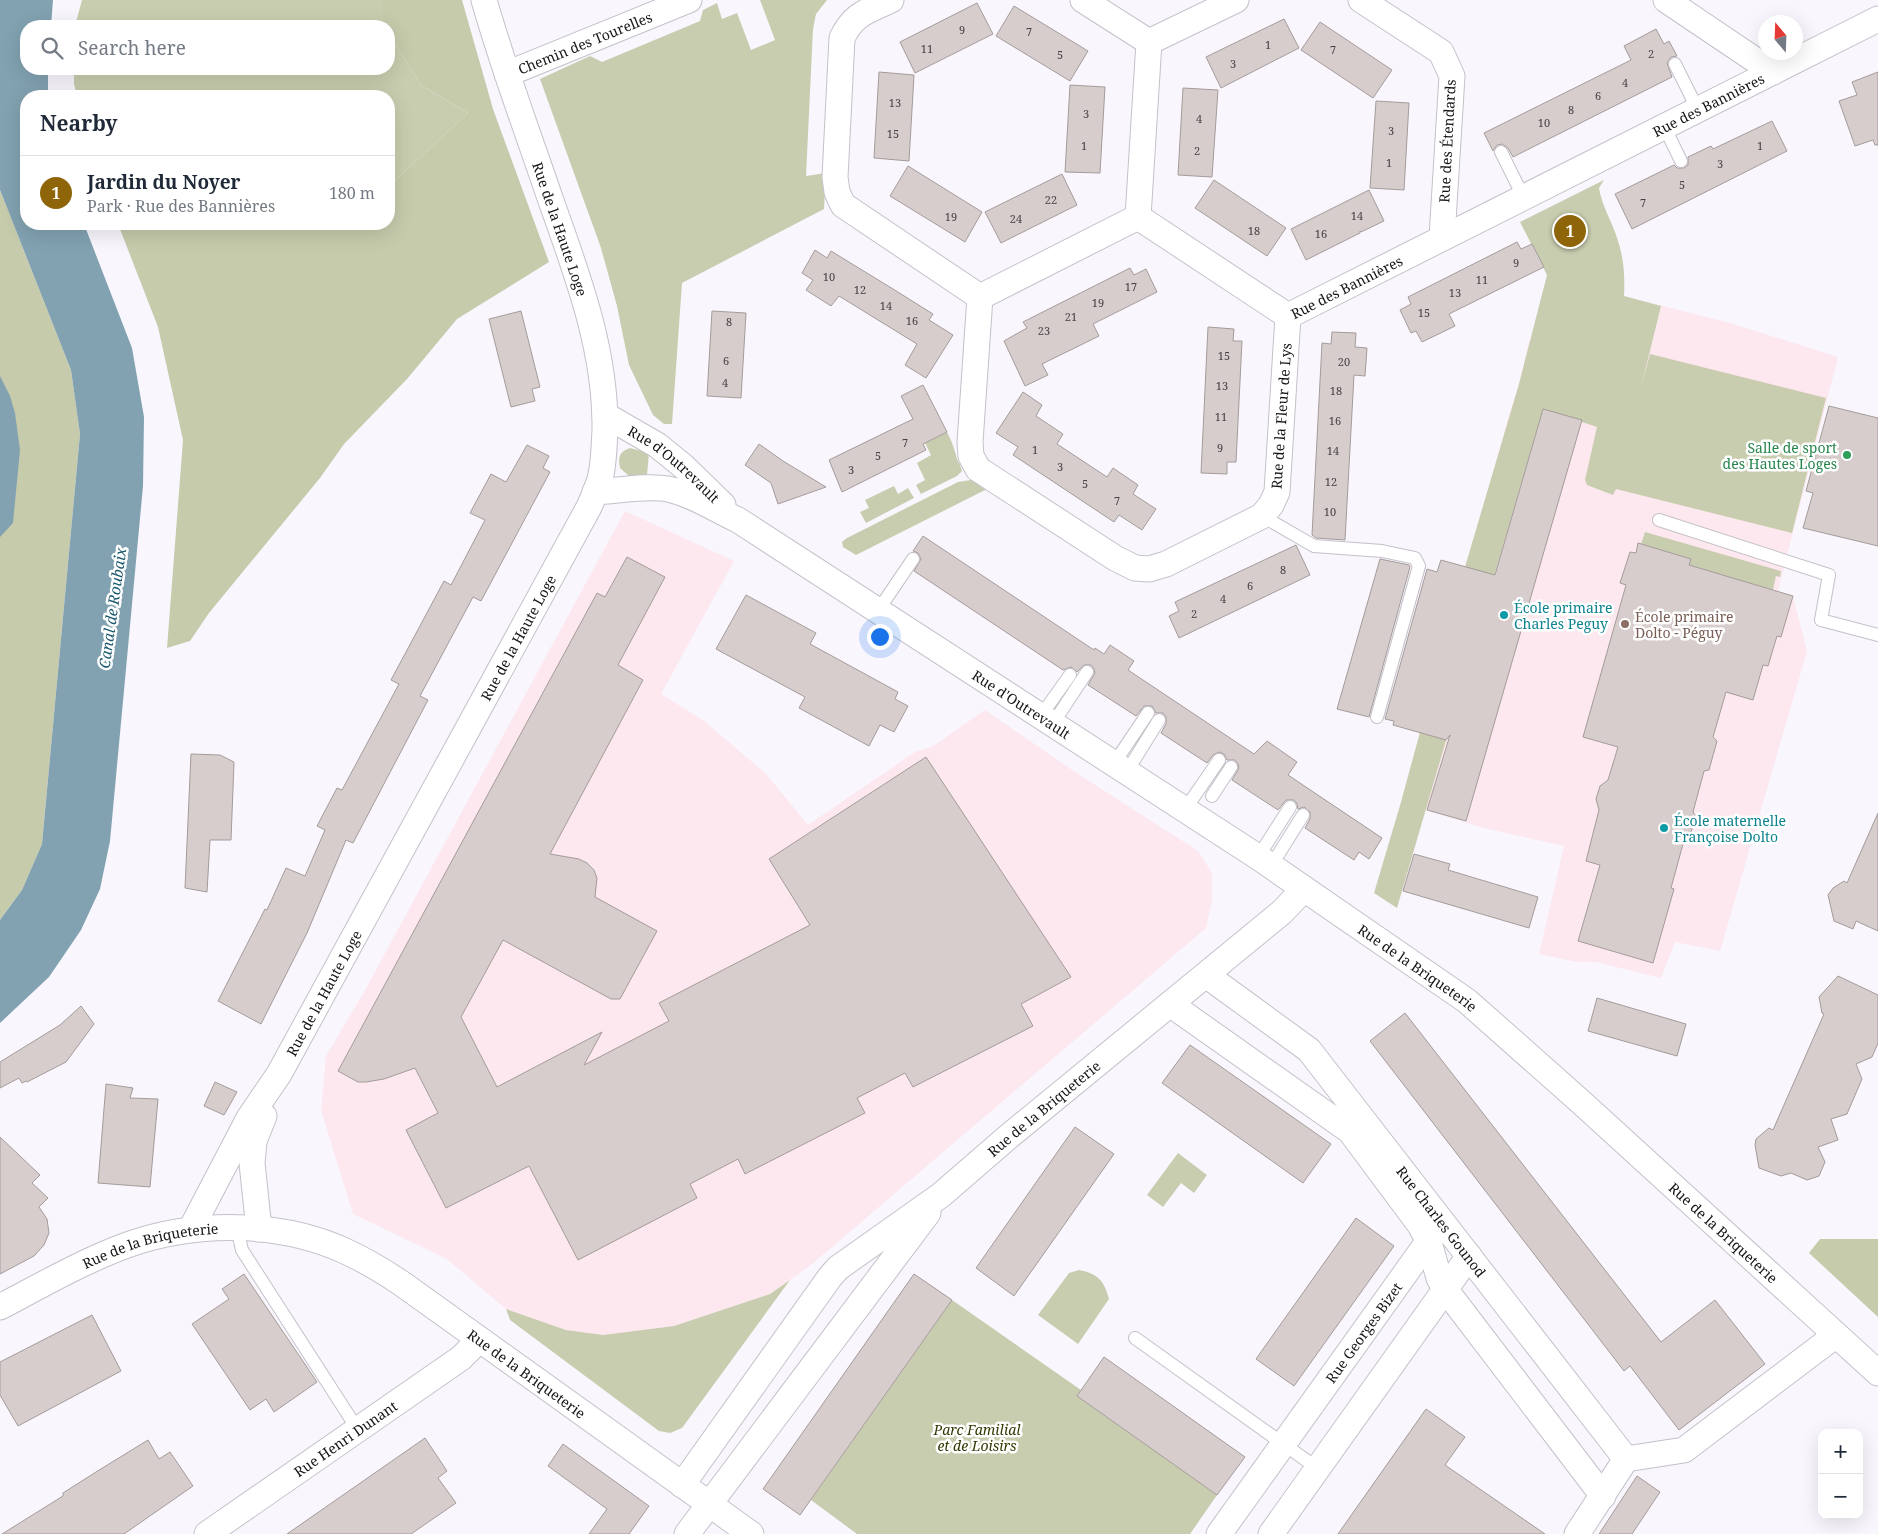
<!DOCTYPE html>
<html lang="en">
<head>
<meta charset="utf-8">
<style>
	:root { --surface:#fff; --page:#f2f2f3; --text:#1f2937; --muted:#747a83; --line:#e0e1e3; --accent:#8e6509 }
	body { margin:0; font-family:"Noto Serif",serif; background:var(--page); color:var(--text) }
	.controls { position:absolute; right:15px; bottom:15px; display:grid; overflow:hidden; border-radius:10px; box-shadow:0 5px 20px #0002 }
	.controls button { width:45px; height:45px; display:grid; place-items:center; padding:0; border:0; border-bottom:1px solid var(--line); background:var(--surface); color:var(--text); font:25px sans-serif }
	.compass { position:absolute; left:1758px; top:15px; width:45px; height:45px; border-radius:50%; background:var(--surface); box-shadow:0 5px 20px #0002; rotate:341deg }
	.you { position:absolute; left:879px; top:636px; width:18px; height:18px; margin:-12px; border:4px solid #fff; border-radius:50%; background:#1a73e8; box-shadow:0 0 0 8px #1a73e833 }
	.badge { display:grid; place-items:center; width:32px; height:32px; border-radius:50%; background:var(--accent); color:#fff; font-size:16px; font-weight:700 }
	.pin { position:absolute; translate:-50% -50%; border:2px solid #fff; box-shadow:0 1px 5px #0006 }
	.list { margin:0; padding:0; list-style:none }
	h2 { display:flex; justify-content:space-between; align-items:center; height:65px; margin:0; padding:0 20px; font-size:21px }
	h2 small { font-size:16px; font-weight:400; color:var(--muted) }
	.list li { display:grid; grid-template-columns:32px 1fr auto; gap:15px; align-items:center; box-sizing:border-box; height:75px; padding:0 20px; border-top:1px solid var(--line) }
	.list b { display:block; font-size:19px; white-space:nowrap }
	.list p { margin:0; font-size:16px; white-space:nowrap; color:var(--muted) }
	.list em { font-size:16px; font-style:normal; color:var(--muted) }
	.icon { flex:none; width:28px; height:28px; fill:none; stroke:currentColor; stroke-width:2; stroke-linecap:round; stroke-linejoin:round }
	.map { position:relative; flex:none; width:1878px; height:1534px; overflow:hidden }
	.search { position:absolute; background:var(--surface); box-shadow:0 5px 20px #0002; left:20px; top:20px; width:375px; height:55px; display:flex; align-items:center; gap:12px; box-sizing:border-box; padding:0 18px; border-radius:20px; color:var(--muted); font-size:19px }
	.panel { position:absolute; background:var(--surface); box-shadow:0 5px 20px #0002; left:20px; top:90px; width:375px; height:140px; border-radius:20px }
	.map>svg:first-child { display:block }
	.education { fill:#fce8ee }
	.green { fill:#c9cdaf }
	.forest { fill:#c6cbac }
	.water { fill:#82a2b1 }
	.building { fill:#d7cdcc; stroke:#a49b9a }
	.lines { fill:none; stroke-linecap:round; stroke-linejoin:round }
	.lane-casing { stroke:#c4c1c9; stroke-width:14 }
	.street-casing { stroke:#c4c1c9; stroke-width:27 }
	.lane { stroke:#fff; stroke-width:12 }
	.street { stroke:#fff; stroke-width:25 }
	.leisure-dot { fill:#2e9e5b; stroke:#fff; stroke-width:2 }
	.culture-dot { fill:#0f9aa8; stroke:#fff; stroke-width:2 }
	.education-dot { fill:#8d6e63; stroke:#fff; stroke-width:2 }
	.labels { text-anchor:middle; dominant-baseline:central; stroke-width:5; stroke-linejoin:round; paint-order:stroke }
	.number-label { font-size:11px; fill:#464244 }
	.street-label { font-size:14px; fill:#151417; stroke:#fff }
	.leisure-label { font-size:14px; fill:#27864d; stroke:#fff; text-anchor:end }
	.culture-label { font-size:14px; fill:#0d838f; stroke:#fff; text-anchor:start }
	.education-label { font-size:14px; fill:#785e54; stroke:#fff; text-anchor:start }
	.park-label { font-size:14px; font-style:italic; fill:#343701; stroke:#fff }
	.water-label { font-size:15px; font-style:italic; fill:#1a586e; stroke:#fff }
</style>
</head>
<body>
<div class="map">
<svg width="1878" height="1534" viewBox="0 0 1878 1534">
	<rect width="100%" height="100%" fill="#f9f6fe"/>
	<path class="education" d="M1624,296L1730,323L1838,357L1778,591L1793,596L1807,651L1720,951L1675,942L1661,978L1596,962H1577L1539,954L1564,846L1480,827L1401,802L1509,415L1519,384L1529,341Z
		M625,511L734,561L661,694L704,721L766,774L808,825L915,752L933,746L985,710L1075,772L1198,851L1212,873V900L1206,928L812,1264L770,1294L674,1326L602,1335L566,1330L506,1309L447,1259L353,1214L321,1110L326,1056L364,992Z"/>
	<path class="green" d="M82,0H380L384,26H75Z
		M760,0H827L816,14L813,29L806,176L826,173L824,209L682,283L672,424H664L653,415L629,365L617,306L601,248L540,79L590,56L602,62L700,21L703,10L717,3L722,19L737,13L751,50L775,40Z
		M389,34L421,85L468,113L389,186V96H77L74,84V69H389Z
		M1604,180L1599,188C1602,207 1613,223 1618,241C1624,259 1625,277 1624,296L1661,306L1641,387L1650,354L1826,398L1792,533L1616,489L1613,495L1587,485L1585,480L1597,427L1543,409L1397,908L1374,893L1401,802L1465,567L1519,384L1547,275L1520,222Z
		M947,432C951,440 954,447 956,455C957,461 961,465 962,471L957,476L921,494L916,485L925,480L917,463L931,455L925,443Z
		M630,448L649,453L647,475L629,476L620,468C618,457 619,452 630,448Z
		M977,479L991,487L856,555L843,547L842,542L847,538L958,482Z
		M894,486L898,494L908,488L914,498L866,523L860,512L869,508L865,500Z
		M1645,532L1781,571L1780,577L1776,576L1773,590L1689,565L1691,559L1641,544Z
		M1178,1153L1207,1175L1194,1193L1181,1183L1163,1207L1147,1195Z
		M1079,1270C1098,1274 1104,1280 1109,1299L1078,1344L1038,1315L1069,1273Z
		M790,1280L682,1428L670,1433L659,1431L510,1320L506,1309L566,1330L603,1335L674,1326L770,1294Z
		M952,1300L1081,1390L1077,1396L1217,1495L1190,1534H857L811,1500Z"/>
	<path class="forest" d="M380,0H462L493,109L549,262L457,319L407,379L344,444L320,478L209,613L190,641L167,648L183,440L158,327L118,224H389V186L468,113L421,85L389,34V26H384L383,24Z
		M0,190L71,370L80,434L42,844L22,890L0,920Z
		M1820,1239H1878V1317L1809,1253Z"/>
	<path class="water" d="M0,0H53L51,26H26V69H48V96H26V224H84L132,348L144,417L143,486L110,841L100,889L81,930L49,977L0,1023V920L22,890L42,844L80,434L71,370L0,190Z
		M0,376L10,396L15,413L20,450L13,523L0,537Z"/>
	<path class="building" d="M977,3L993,34L915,73L900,42Z
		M1014,6L1088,51L1070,81L996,36Z
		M1284,19L1299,48L1221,88L1206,57Z
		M1320,22L1392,70L1373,98L1301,50Z
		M1656,29L1664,44L1669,41L1677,56L1671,57L1667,63L1672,77L1513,157L1508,148L1502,144L1497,145L1493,151L1484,133L1631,60L1624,46Z
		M879,72L914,75L909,161L874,158Z
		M1878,72V145H1875L1873,140L1855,146L1839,101L1857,95L1852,82Z
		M1070,85L1105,87L1100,173L1065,172Z
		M1183,88L1218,90L1212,177L1178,175Z
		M1376,101L1409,103L1404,190L1370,188Z
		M1772,121L1787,151L1632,229L1615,194L1674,165L1677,168H1684L1688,165V157L1711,146L1713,149Z
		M908,166L982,212L965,242L890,196Z
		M1062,174L1077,205L1001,243L985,212Z
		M1214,180L1286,228L1267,256L1195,208Z
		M1369,190L1384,221L1361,232L1360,231V233L1306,260L1291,229Z
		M1517,242L1521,249L1532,244L1544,267L1449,314L1455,326L1422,342L1416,331L1411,333L1400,310L1411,304L1408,297Z
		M815,250L827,258L831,251L893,289L933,314L929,320L953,335L926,378L905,365L917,344L839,296L831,306L806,290L813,280L802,273Z
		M1130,268L1134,275L1146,269L1157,292L1093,324L1099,336L1042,364L1048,375L1025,386L1004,341L1027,328L1023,322Z
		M521,311L540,387L532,389L535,401L511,407L489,319Z
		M712,311L746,313L741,398L707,396Z
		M1208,327L1234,329L1233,341H1242L1236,462H1227V474L1201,473Z
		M1332,332L1356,333L1355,347L1367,348L1365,376L1354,375L1345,540L1316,538L1312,535L1322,343L1331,344Z
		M923,385L947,432L923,444L926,450L842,492L829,460L913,419L901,396Z
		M1023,392L1042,405L1036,416L1063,434L1057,444L1107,477L1113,468L1138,485L1133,494L1156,509L1142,530L1119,515L1114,522L1013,455L1018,447L996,433Z
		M1829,406L1878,418V546L1803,528L1813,493L1806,491Z
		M1543,409L1582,420L1466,821L1427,810L1450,735L1446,740L1393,725L1394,721L1385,719L1427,569L1437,572L1441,560L1495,575Z
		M759,444L783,461L826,487L778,504L771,483L745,465Z
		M527,445L549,456L543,468L550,472L481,601L473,597L420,696L428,700L353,843L346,840L307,933L261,1024L218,1001L265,909L267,910L286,868L305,876L325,830L317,826L337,788L342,790L399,684L391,680L444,581L451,585L485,520L470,513L491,474L506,482Z
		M923,536L1094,650L1095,648L1104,654L1110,645L1134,661L1128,670L1254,754L1267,741L1297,762L1288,775L1382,838L1369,859L1359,852L1354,860L1305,828L1310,819V812L1304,807L1298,809L1297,804L1294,800H1286L1278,810L1232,780L1239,768L1238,764L1235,760H1227L1224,754L1219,752L1213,755L1207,763L1161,733L1166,724V717L1163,713H1156L1152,706H1144L1136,716L1088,685L1095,673L1094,669L1091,665H1084L1077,672L1071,667L1063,670L914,571L921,559L918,553L913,551Z
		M1638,543L1691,559L1689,565L1793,596L1781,637L1777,636L1768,666L1763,665L1753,700L1726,692L1713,737L1717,741L1709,770L1704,771L1693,812L1696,816L1688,842L1683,844L1671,888L1674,889L1653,963L1578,941L1600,865L1586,861L1599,810L1596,799L1600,786L1608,780L1618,747L1583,737L1626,585L1620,583L1630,552L1636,553Z
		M1296,545L1310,575L1179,638L1169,616L1179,611L1175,602Z
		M627,557L665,577L618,665L643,680L550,854L579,859L587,863L594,870L597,878L595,897L657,931L620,999H611L503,940L461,1017L497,1087L602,1032L584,1065L669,1021L659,1003L810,925L769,859L926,757L1071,977L1021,1004L1033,1026L913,1087L905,1073L857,1098L865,1113L745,1174L738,1159L690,1184L697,1198L578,1260L529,1166L446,1208L406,1130L438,1113L415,1068L384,1079L366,1082H358L338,1071L597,593L605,597Z
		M1380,559L1409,565L1410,567L1369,717L1337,709Z
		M746,595L816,633L810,644L898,692L895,699L908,706L894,732L880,725L869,746L799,708L805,697L716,649Z
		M191,754L220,755L234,762L231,840H210L207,892L185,888Z
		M1878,813V931L1856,921L1853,929L1834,921L1828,895L1833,888L1844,881L1847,883Z
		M1414,854L1450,864L1448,870L1538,897L1529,928L1403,891Z
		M1838,976L1878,995V1043L1872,1057L1856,1064L1862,1079L1847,1114L1831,1119L1838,1140L1818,1147L1825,1162L1819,1176L1807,1180L1791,1173L1781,1176L1759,1168L1755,1145L1756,1139L1769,1128L1773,1130L1824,1014L1822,1013L1819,997Z
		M1597,998L1686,1024L1677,1056L1588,1031Z
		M81,1006L94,1024L66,1062L27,1082L26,1081L22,1083L19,1078L0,1088V1062L60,1025Z
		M1405,1013L1661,1342L1715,1300L1765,1364L1679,1430L1630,1366L1624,1371L1370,1041Z
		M1190,1045L1331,1144L1303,1183L1162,1083Z
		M215,1082L237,1092L224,1115L204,1106Z
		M106,1084L133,1088L130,1098L158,1099L150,1187L98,1183Z
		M1075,1127L1114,1154L1014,1296L976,1268Z
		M0,1137L40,1175L32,1183L48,1198L39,1207L47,1219L49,1233L44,1245L34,1256L0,1274Z
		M1356,1218L1394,1246L1294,1386L1256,1359Z
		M244,1274L317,1382L274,1412L266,1399L250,1410L192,1324L229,1299L222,1289Z
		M914,1274L952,1300L800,1515L763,1489Z
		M92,1315L121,1371L18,1426L0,1395V1362Z
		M1104,1357L1245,1457L1217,1495L1077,1396Z
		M1426,1409L1465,1437L1445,1465L1545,1534H1338Z
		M425,1438L447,1471L438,1478L456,1503L411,1534H287Z
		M148,1440L159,1459L170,1452L193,1486L124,1534H2L63,1496V1493L96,1472Z
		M563,1444L649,1506L629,1534H589L607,1509L548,1466Z
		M1637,1476L1660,1492L1632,1534H1599Z"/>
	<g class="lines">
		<g class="lane-casing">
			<path id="lane" d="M1675,64L1698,110
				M1664,126L1681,161
				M1501,152L1523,196
				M1262,516L1314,546L1382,551L1415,558L1419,566L1377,717
				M1659,520L1829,575L1821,620L1878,635
				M877,612L913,559
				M1040,717L1070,675
				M1052,725L1087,672
				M1113,765L1148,713
				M1126,773L1159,720
				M1212,796L1231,767
				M1184,811L1219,760
				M1258,857L1290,807
				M1271,866L1303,815
				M237,1228L242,1250L358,1430
				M1135,1338L1317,1468"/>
		</g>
		<g class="street-casing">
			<g id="street">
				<path d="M891,0C868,11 854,13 842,38L835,177L837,192L843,205L980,297"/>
				<path d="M1083,0L1149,42L1138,217"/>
				<path d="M1361,0L1441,52L1452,76L1442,237"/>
				<path d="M1666,0L1773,72"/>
				<path d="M1149,42L1236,0"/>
				<path id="s1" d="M507,74L689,0"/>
				<path id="s2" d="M1288,316L1277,492L1271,505L1262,516L1166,564L1149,569L1135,568L1115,558L978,469L971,456L970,442L980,297L1138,217L1288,316L1878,19"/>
				<path id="s3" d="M605,415L657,445L683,466L723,505"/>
				<path id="s4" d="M595,492C617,491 647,485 668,489C692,494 716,510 738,520L1258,857L1467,1001L1582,1103L1878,1373"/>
				<path id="s5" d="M1206,975L1309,1050L1626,1459L1577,1534"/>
				<path d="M1170,1004L1350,1131L1420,1225L1429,1242L1439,1278L1445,1289L1603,1496"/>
				<path id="s6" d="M191,1229L249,1118L279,1074L589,507C593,498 597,489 600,479C604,464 604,446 605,430C606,349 577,274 550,198C528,133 503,67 484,0"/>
				<path d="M259,1229L252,1163L254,1141L264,1116"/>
				<path id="s7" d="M0,1307C42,1285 85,1260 130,1244C197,1221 279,1221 345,1251C365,1260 383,1271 401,1283L751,1534"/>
				<path d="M1626,1459L1684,1450L1836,1335"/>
				<path id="s8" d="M682,1485L830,1277L838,1268L941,1195L1008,1137L1282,912L1304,889"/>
				<path id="s9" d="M207,1534L461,1358L479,1340"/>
				<path d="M687,1534L928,1213"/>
				<path id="s10" d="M1219,1534L1435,1232"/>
				<path d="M1271,1534L1469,1256"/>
			</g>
		</g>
		<use href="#lane" class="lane"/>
		<use href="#street" class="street"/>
	</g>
	<circle class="leisure-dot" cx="1847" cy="455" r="5"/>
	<g class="culture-dot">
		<circle cx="1504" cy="615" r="5"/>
		<circle cx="1664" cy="828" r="5"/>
	</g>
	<circle class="education-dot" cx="1625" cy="624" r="5"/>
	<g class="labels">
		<g class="number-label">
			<text x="962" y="29">9</text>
			<text x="1029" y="31">7</text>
			<text x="1268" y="44">1</text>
			<text x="927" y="48">11</text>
			<text x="1333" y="49">7</text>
			<text x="1651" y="53">2</text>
			<text x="1060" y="54">5</text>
			<text x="1233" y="63">3</text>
			<text x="1625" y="82">4</text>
			<text x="1598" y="95">6</text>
			<text x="895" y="102">13</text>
			<text x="1571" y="109">8</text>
			<text x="1086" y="113">3</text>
			<text x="1199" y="118">4</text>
			<text x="1544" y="122">10</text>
			<text x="1391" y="130">3</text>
			<text x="893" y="133">15</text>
			<text x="1084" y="145">1</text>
			<text x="1760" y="145">1</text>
			<text x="1197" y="150">2</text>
			<text x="1389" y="162">1</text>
			<text x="1720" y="163">3</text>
			<text x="1682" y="184">5</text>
			<text x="1051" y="199">22</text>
			<text x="1643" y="202">7</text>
			<text x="1357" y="215">14</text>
			<text x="951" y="216">19</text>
			<text x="1016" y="218">24</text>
			<text x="1254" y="230">18</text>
			<text x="1321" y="233">16</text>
			<text x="1516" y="262">9</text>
			<text x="829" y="276">10</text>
			<text x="1482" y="279">11</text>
			<text x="1131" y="286">17</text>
			<text x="860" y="289">12</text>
			<text x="1455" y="292">13</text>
			<text x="1098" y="302">19</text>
			<text x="886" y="305">14</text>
			<text x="1424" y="312">15</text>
			<text x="1071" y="316">21</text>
			<text x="912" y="320">16</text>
			<text x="729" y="321">8</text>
			<text x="1044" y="330">23</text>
			<text x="1224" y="355">15</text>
			<text x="726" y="360">6</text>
			<text x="1344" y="361">20</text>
			<text x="725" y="382">4</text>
			<text x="1222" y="385">13</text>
			<text x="1336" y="390">18</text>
			<text x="1221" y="416">11</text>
			<text x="1335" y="420">16</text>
			<text x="905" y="442">7</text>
			<text x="1220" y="447">9</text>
			<text x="1035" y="449">1</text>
			<text x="1333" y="450">14</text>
			<text x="878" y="455">5</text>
			<text x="1060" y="466">3</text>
			<text x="851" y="469">3</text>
			<text x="1331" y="481">12</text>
			<text x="1085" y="483">5</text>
			<text x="1117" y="500">7</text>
			<text x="1330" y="511">10</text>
			<text x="1283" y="569">8</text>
			<text x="1250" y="585">6</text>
			<text x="1223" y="598">4</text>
			<text x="1194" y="613">2</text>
		</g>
		<g class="street-label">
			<text stroke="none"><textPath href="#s1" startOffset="84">Chemin des Tourelles</textPath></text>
			<text stroke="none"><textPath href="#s2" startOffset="1531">Rue des Bannières</textPath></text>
			<text transform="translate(1447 141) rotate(-87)">Rue des Étendards</text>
			<text transform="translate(560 229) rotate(71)">Rue de la Haute Loge</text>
			<text stroke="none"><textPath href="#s2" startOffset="1126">Rue des Bannières</textPath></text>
			<text transform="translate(1281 416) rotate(-86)">Rue de la Fleur de Lys</text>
			<text stroke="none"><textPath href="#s3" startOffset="85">Rue d'Outrevault</textPath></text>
			<text stroke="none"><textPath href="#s6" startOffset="676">Rue de la Haute Loge</textPath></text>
			<text stroke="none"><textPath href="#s4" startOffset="488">Rue d'Outrevault</textPath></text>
			<text stroke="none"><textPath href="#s4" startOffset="964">Rue de la Briqueterie</textPath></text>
			<text stroke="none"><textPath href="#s6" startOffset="271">Rue de la Haute Loge</textPath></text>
			<text stroke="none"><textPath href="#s8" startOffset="528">Rue de la Briqueterie</textPath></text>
			<text stroke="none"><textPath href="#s5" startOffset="344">Rue Charles Gounod</textPath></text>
			<text stroke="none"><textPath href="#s4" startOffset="1369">Rue de la Briqueterie</textPath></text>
			<text stroke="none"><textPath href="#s7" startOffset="164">Rue de la Briqueterie</textPath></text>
			<text stroke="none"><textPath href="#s10" startOffset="248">Rue Georges Bizet</textPath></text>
			<text stroke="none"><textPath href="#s7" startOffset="584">Rue de la Briqueterie</textPath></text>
			<text stroke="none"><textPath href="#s9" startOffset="168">Rue Henri Dunant</textPath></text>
		</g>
		<g class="leisure-label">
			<text x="1837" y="447">Salle de sport<tspan x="1837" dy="16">des Hautes Loges</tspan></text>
		</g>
		<g class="culture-label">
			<text x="1514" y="607">École primaire<tspan x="1514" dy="16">Charles Peguy</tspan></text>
			<text x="1674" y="820">École maternelle<tspan x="1674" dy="16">Françoise Dolto</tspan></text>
		</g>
		<g class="education-label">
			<text x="1635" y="616">École primaire<tspan x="1635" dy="16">Dolto - Péguy</tspan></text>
		</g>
		<g class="park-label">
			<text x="977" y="1429">Parc Familial<tspan x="977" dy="16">et de Loisirs</tspan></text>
		</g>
		<g class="water-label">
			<text transform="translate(112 608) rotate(-82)">Canal de Roubaix</text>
		</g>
	</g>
</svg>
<div class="controls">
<button>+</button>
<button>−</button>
</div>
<svg class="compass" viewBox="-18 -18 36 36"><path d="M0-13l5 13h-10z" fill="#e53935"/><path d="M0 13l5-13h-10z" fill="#747a83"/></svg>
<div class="you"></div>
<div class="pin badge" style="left:1570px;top:231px">1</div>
<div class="search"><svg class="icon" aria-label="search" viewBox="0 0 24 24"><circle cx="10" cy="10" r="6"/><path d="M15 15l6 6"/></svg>Search here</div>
<section class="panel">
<h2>Nearby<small></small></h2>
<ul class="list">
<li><span class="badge">1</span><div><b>Jardin du Noyer</b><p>Park · Rue des Bannières</p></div><em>180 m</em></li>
</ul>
</section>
</div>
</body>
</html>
